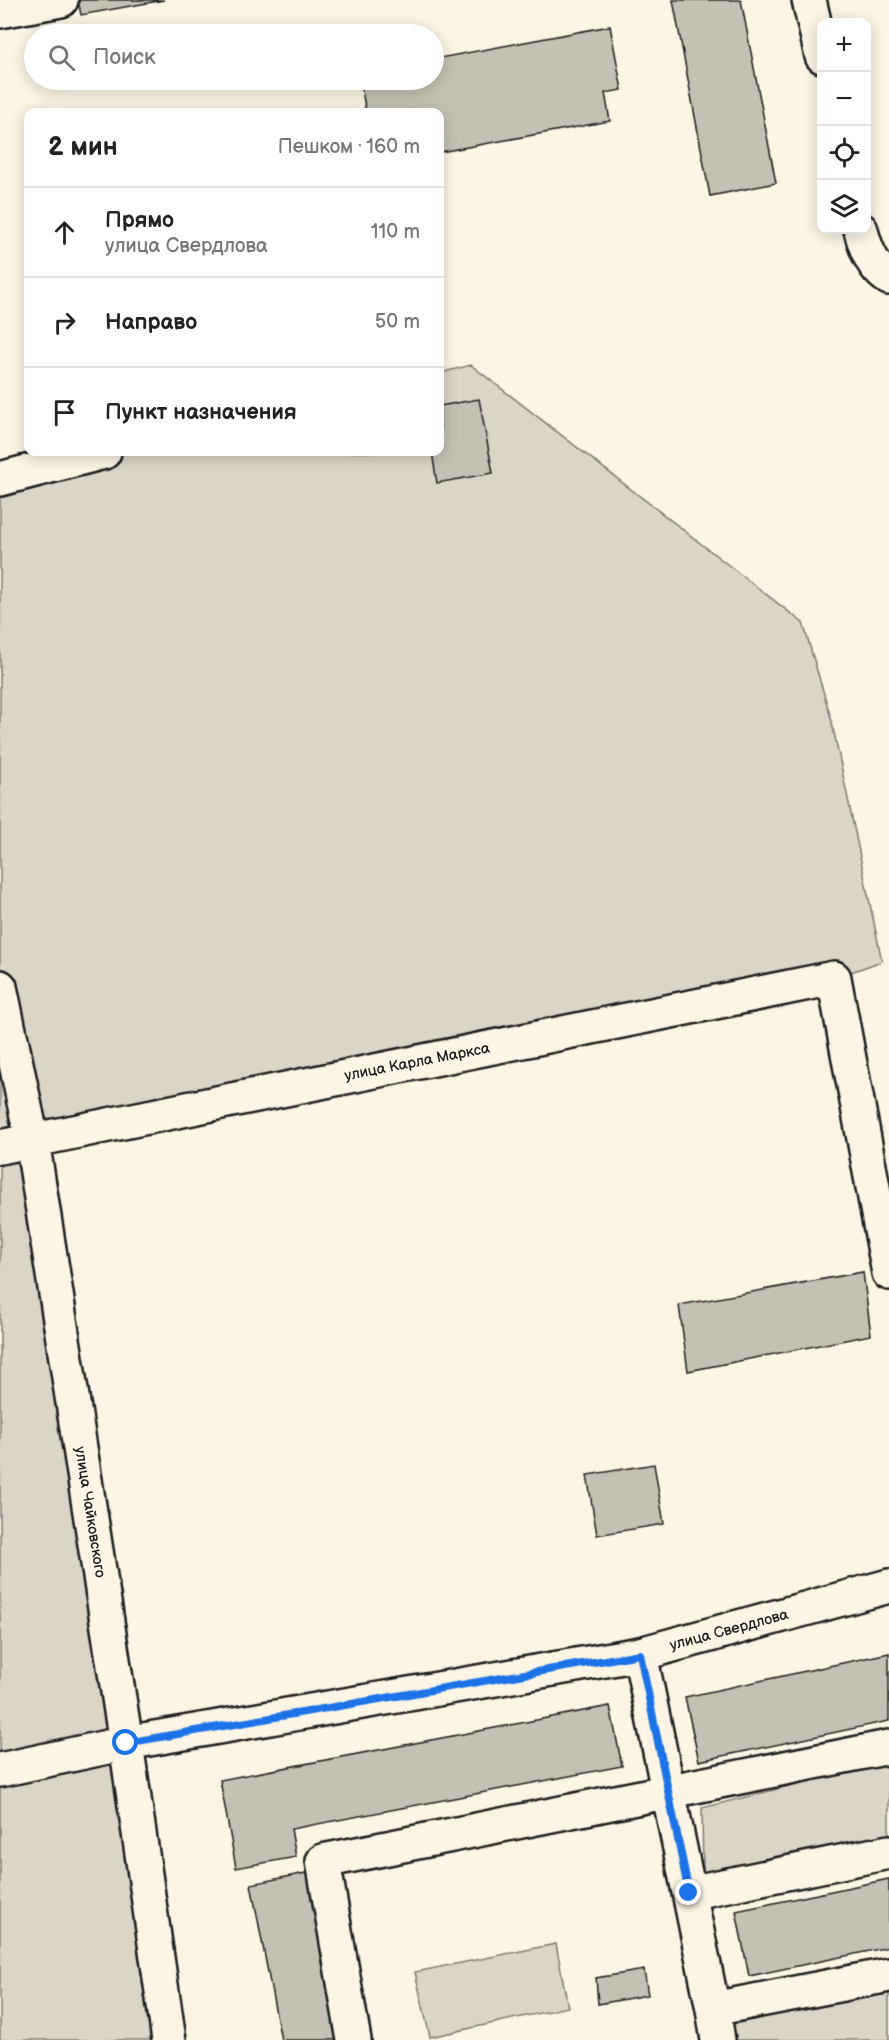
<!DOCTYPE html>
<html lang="ru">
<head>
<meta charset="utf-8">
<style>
	:root { --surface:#fff; --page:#f6f6f6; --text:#222; --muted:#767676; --line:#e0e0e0 }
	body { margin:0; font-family:"Balsamiq Sans",sans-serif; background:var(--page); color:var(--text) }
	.controls { position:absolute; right:18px; top:18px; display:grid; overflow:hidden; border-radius:12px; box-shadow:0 3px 15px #0003 }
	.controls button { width:54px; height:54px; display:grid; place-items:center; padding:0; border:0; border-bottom:2px solid var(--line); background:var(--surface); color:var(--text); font:30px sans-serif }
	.stop { position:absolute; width:18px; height:18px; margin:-14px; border:4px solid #1a73e8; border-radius:50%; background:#fff }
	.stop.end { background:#1a73e8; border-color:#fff; box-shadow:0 2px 6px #0008 }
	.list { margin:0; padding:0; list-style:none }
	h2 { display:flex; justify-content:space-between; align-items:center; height:78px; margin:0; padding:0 24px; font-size:26px }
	h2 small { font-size:20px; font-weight:400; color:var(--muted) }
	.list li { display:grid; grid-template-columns:39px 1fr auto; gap:18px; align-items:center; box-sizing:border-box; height:90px; padding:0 24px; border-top:2px solid var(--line) }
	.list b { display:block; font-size:22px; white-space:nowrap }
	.list p { margin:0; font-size:20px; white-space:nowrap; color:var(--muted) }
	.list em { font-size:20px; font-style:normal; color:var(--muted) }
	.icon { flex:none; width:33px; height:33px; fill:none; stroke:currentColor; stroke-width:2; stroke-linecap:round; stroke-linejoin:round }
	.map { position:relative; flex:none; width:889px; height:2040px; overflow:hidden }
	.search { position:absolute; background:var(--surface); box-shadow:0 3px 15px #0003; left:24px; top:24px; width:420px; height:66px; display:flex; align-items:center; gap:15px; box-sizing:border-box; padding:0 21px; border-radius:33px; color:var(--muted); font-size:22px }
	.panel { position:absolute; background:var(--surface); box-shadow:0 3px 15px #0003; left:24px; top:108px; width:420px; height:348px; border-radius:12px }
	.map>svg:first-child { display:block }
	.green { fill:#dbd5c8; stroke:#7c7872; stroke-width:1.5 }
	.building { fill:#c4c0b3; stroke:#1c1c1c; stroke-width:1.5 }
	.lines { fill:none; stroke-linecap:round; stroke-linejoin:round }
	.minor-casing { stroke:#1c1c1c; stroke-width:38 }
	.major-casing { stroke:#1c1c1c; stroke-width:38 }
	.minor { stroke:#fcf5e5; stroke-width:33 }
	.major { stroke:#fcf5e5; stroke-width:33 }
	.route { stroke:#1a73e8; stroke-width:8 }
	.labels { text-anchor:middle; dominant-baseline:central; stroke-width:4.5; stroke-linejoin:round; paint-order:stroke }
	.street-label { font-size:15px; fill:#1c1c1c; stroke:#fcf5e5 }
</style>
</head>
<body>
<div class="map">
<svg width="889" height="2040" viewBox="0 0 889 2040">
	<rect width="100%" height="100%" fill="#fcf5e5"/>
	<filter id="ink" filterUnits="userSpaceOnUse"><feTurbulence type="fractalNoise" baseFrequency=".0167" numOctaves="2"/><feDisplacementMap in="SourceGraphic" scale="12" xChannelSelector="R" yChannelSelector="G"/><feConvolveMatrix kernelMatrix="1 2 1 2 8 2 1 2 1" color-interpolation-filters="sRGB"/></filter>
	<g filter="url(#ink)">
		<path class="green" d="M471,365L803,623L831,718L882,961L834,978L32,1140L169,2040H0V481L118,452H440V373Z
			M889,1761V1834L703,1874L702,1808Z
			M556,1944L568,2007L430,2037L415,1972Z
			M889,1986V2040H735L731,2018Z"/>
		<path class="building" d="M78,0H164L81,15Z
			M673,0H741L776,183L710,196Z
			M610,26L622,90L605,93L610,121L440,152V112H366L360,80H434V59Z
			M479,399L493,473L437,483L432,452H440V406Z
			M863,1272L871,1335L688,1371L679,1305Z
			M654,1464L664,1524L597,1535L587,1475Z
			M889,1653V1721L699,1761L685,1697Z
			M610,1706L622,1766L291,1829L296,1857L236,1868L220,1780Z
			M311,1872L344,2040H281L251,1884Z
			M889,1879V1947L749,1976L736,1911Z
			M644,1970L648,1995L598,2004L596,1978Z"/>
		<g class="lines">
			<g class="minor-casing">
				<path id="minor" d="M0,11L61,0
					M0,479L104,452
					M0,987L32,1140L126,1743L169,2040
					M0,1147L834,978L889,1273
					M640,1654L713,2009
					M0,1770L126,1743L640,1654L889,1586
					M689,1893L889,1852
					M354,2040L323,1861L889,1747
					M718,2040L713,2009L889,1975"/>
			</g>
			<g class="major-casing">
				<path id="major" d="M809,0L822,56
					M861,230C865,247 873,268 889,278"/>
			</g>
			<use href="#minor" class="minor"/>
			<use href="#major" class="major"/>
		</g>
	</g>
	<g class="lines" filter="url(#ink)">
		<path class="route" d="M126,1743L640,1654L689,1893"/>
	</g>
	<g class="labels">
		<g class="street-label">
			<text transform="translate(417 1062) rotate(-11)">улица Карла Маркса</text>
			<text transform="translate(90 1512) rotate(81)">улица Чайковского</text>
			<text transform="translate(729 1630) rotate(-15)">улица Свердлова</text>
		</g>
	</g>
</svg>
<div class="controls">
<button>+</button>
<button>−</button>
<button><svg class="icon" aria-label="locate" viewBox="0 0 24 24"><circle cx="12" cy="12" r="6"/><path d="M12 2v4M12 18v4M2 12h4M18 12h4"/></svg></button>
<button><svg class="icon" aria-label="layers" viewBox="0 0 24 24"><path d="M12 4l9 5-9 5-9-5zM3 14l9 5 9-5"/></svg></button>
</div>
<div class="stop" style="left:126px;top:1743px"></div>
<div class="stop end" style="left:689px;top:1893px"></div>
<div class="search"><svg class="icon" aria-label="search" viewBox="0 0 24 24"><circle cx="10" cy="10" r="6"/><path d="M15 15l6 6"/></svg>Поиск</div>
<section class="panel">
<h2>2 мин<small>Пешком · 160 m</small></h2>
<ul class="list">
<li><svg class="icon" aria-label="ahead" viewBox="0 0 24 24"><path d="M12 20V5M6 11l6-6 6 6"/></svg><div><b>Прямо</b><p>улица Свердлова</p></div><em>110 m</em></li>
<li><svg class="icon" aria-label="right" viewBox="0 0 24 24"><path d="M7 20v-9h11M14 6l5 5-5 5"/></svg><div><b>Направо</b></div><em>50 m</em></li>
<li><svg class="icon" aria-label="arrive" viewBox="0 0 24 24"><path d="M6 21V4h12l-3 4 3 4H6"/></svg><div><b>Пункт назначения</b></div></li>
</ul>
</section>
</div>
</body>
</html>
